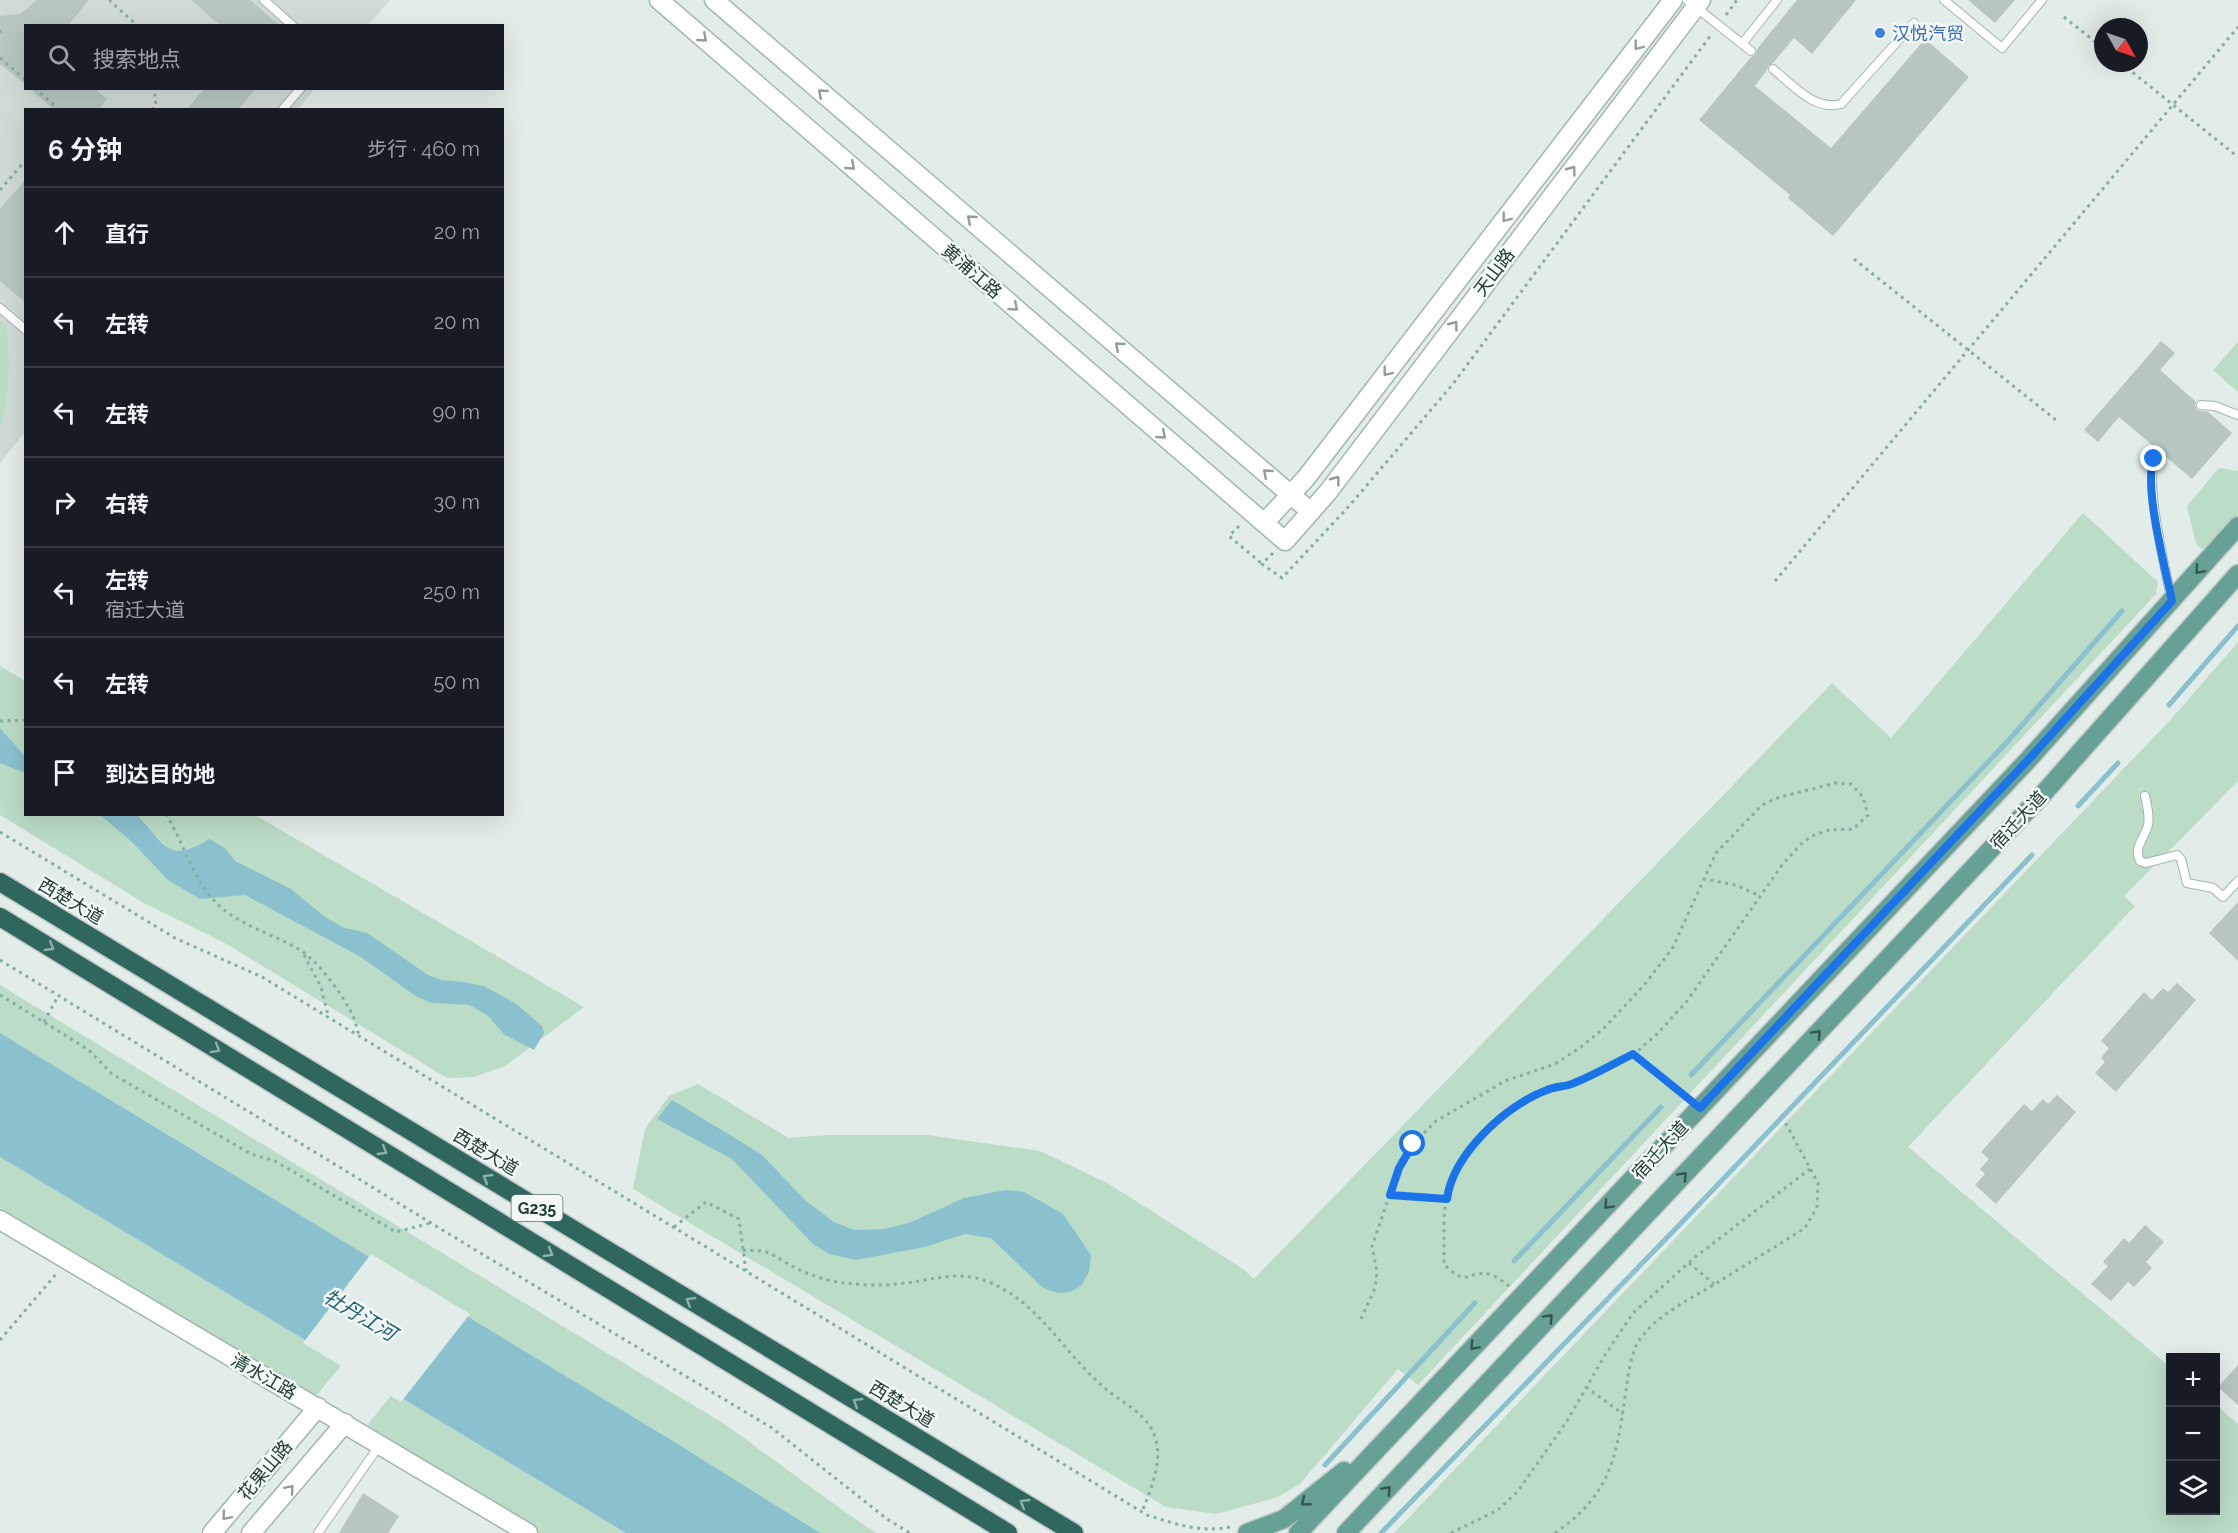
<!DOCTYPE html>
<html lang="zh">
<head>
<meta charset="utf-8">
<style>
	:root { --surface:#171b24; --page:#20242c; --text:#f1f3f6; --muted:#9ea1a6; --line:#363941 }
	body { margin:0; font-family:Raleway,"Noto Sans SC",sans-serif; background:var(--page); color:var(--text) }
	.controls { position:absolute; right:18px; bottom:18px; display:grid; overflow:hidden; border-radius:0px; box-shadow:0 6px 24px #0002 }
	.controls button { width:54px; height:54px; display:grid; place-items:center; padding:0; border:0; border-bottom:2px solid var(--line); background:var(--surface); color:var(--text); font:30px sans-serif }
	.compass { position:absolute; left:2094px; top:18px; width:54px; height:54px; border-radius:50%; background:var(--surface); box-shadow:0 6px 24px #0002; rotate:130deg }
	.stop { position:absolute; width:18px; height:18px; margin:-14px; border:4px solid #1a73e8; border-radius:50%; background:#fff }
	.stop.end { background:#1a73e8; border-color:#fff; box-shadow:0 2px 6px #0008 }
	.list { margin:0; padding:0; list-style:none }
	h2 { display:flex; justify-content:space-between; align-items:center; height:78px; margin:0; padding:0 24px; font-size:26px }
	h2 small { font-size:20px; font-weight:400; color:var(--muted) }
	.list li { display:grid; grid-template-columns:39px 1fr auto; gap:18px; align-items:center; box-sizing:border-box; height:90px; padding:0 24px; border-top:2px solid var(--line) }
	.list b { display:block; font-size:22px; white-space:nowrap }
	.list p { margin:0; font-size:20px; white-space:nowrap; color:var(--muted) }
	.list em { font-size:20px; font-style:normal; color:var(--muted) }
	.icon { flex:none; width:33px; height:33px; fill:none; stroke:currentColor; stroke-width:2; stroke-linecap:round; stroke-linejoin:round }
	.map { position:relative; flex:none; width:2238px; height:1533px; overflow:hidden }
	.search { position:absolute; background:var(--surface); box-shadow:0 6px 24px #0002; left:24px; top:24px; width:480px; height:66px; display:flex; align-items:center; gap:15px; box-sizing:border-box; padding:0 21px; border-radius:0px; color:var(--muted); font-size:22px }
	.panel { position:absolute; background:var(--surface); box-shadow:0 6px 24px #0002; left:24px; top:108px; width:480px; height:708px; border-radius:0px }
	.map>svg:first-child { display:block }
	.built { fill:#d0dbd7 }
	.green { fill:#bbdcc6 }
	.water { fill:#8bc1cf }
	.pier { fill:#e2ece8 }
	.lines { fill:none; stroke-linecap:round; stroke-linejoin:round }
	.stream { stroke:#8bc1cf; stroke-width:5 }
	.building { fill:#b7c6c1 }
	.lane-casing { stroke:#a5b4af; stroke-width:10 }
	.secondary-casing { stroke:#a0b7b0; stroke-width:21 }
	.primary-casing { stroke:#c1c8c7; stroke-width:21 }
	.highway-casing { stroke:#c1c8c7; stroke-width:21 }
	.path { stroke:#83aea3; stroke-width:3; stroke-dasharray:3 4.5; stroke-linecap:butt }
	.lane { stroke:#fff; stroke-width:8 }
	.secondary { stroke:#fff; stroke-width:18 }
	.primary { stroke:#67a095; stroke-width:18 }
	.highway { stroke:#2f675f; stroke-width:18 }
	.oneway { stroke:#909e9b }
	.oneway2 { stroke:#33554e }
	.oneway3 { stroke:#90b0aa }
	.route { stroke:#1a73e8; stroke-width:8 }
	.shop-dot { fill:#3f7fe0; stroke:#f2f8f5; stroke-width:2 }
	.labels { text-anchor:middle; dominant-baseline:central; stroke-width:5; stroke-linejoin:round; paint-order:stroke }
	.shield { fill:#f2f8f5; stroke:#607470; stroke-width:1.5 }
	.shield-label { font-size:16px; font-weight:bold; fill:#223c37 }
	.shop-label { font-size:18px; fill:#366cbe; stroke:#f2f8f5; text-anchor:start }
	.street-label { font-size:18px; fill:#223c37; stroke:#f2f8f5 }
	.water-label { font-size:20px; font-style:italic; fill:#1e6276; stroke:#f2f8f5 }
</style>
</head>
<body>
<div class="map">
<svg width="2238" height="1533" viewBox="0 0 2238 1533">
	<rect width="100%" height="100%" fill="#e2ece8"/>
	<path class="built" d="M0,0H390L368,25L26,26V88L315,89L298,109L26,110L25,432L0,463Z"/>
	<path class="green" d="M0,320L6,325C10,359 10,395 0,428Z
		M2238,342V392L2213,370Z
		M2219,468L2238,471V514L2209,547L2202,549L2196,544L2187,506Z
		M2083,513L2158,582L2156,594L1418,1385L1398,1369L1300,1484L1278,1497L1216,1514L1166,1507L633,1189L645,1129L669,1096L698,1084L789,1138L827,1135H927L1040,1151L1109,1184L1243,1269L1254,1279L1832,683L1891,738Z
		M2238,642V781L2124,896L2135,906L1908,1147L2170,1367V1510H2216V1405L2238,1424V1533H1394L2173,717Z
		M0,666L25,681L26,814L255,815L584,1007L505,1066L474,1077L447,1078L223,942L144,903L0,815Z
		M0,985L726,1425C776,1461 825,1499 876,1533H820L673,1441L0,1033Z
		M0,1157L343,1363L316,1396L0,1209Z
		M393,1393L626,1533H539L365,1428Z"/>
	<path class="water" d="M0,728L25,756V773L0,763Z
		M100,815H137C164,842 166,866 209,839L225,848L235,861L291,889L325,917L342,927L367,933L428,975L441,980L462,982L484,986L515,1003L542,1026L544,1033L534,1050L505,1035L487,1015L469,1005L432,1003L417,997L361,957L245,895L200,899L168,880L132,842Z
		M0,1033L673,1441L820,1533H626L0,1157Z
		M672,1100L761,1154L806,1201L834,1222L854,1230L884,1229L909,1223L964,1198L1006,1190L1024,1192L1063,1214L1091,1255L1089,1272L1081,1286L1070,1292L1058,1293L1043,1288L991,1238L965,1234L925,1247L856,1260L829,1254L813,1244L732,1159L657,1119Z"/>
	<path class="pier" d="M371,1254L470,1314L401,1402L303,1343Z"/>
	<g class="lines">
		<path class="stream" d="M2169,705L2238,626
			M2078,806L2118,763
			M1691,1075L2008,741L2122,611
			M1514,1261L1661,1107
			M1325,1465L1475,1303
			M1381,1533L1685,1219L2032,855"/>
	</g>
	<path class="building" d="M37,0H89L68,26H26V85L0,64V16L20,14Z
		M191,0H250L280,26H221Z
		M1797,0H1856L1812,54L1794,38L1773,63L1768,66L1767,70L1755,86L1831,148L1925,39L1969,77L1833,236L1788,198L1790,195L1699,120L1751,57L1755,55L1757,49Z
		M1968,0H2015L1995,23Z
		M29,88H94L107,99L98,110H54Z
		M205,88H256L238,110H186Z
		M26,179V303L0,281V209Z
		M2161,341L2175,353L2160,370L2196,402L2195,405L2197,410L2208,412L2232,433L2192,479L2119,417L2098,442L2084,430Z
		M2238,902V961L2209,933Z
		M2177,983L2196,1000L2116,1092L2095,1073L2105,1062L2101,1058L2109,1048L2101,1041L2144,992L2152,1000L2163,988L2168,992Z
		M2057,1095L2076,1112L1996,1204L1975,1185L1985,1174L1980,1169L1989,1159L1981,1152L2024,1104L2032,1111L2043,1099L2048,1104Z
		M2145,1225L2164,1242L2146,1262L2152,1268L2134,1287L2128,1282L2111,1301L2091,1284L2108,1266L2103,1262L2124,1238L2129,1243Z
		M2238,1365V1405L2218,1387Z
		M363,1493L399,1516L388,1533H339Z"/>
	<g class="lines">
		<g class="lane-casing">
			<path id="lane" d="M264,0L293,26
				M1687,0L1751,51
				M1944,0L2002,48L2042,0
				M1742,44L1777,0
				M1773,69C1793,85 1814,111 1841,104L1914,23
				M282,110L301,88
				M0,308L26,330
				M2201,405L2215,406L2238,415
				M2157,455C2142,477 2166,569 2171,598
				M2145,796C2147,805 2150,816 2148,825C2145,838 2133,847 2140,861L2146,863L2177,855L2181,859L2187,883L2213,888L2223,897L2238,881
				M318,1533L379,1446"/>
		</g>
		<g class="secondary-casing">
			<path id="secondary" d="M659,0L1285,541L1328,492L1701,0
				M714,0L1311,512
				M1264,523L1306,478L1673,0
				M0,1220L528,1533
				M212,1533L318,1407
				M251,1533L345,1423"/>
		</g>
		<g class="primary-casing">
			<path id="primary" d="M1247,1533L1284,1519L1344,1471
				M1298,1533L2028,760L2238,526
				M1346,1533L2042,795L2238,574"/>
		</g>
		<g class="highway-casing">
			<path id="highway" d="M0,882L1074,1533
				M0,917L1008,1533"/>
		</g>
		<path class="path" d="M109,0L138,26
			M1726,15L1737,0
			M2064,17L2103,48
			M0,30V34
			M0,58L26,80
			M2121,63L2238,157
			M35,88L59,110
			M152,110L156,105L154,88
			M0,190L26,160
			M1854,259L2056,420
			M1239,526L1229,536L1261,563
			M1273,553L1262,564L1282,578L1350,505L1453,384L1711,35
			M1775,581L2238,27
			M0,721L26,720
			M166,814C185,845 194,885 223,909C245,927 275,935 300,950C318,961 343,995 352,1014C355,1020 357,1028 359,1036
			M0,832L175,938L262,977L1147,1515C1175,1524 1201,1533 1230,1527
			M1703,879L1736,885L1760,896
			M304,955L321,987L328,1015
			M0,960L477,1251L772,1428L887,1519L910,1533
			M0,995L89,1050L112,1074L251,1154L275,1161L396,1232L431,1223
			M44,1022L58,996
			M1390,1195L1447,1199
			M674,1227L706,1202L739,1219L746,1271
			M743,1250C750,1251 759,1250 766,1252C776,1255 785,1263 794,1267C809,1275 829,1282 846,1283C862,1285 881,1286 896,1284C929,1282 953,1269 986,1281C1037,1300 1062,1350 1100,1384C1118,1401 1147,1412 1155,1437C1163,1463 1151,1488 1142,1512
			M1689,1263L1714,1284
			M1509,1286C1504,1283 1498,1277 1492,1275C1468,1268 1468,1290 1444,1264C1445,1239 1441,1209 1450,1186C1463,1149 1510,1102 1549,1089C1557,1087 1567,1087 1575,1083C1595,1074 1614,1064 1633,1055
			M1361,1319L1375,1288L1377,1272L1372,1246L1399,1168L1413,1144L1436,1121L1505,1081L1555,1064L1581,1047L1604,1028L1645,984L1672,949L1716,853L1762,805L1780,797L1836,783L1851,784L1863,797L1868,815L1853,829L1829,830L1812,836L1801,844L1782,865L1687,1001L1657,1034L1633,1055L1687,1097
			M0,1340L57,1273
			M1586,1387L1623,1414
			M1451,1533L1498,1510L1518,1491L1567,1421L1605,1355L1633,1313L1694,1258L1810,1169
			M1555,1533C1610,1495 1616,1460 1625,1397C1628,1379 1629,1360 1637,1344C1653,1316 1694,1297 1720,1281C1748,1263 1777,1246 1805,1228L1817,1207L1818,1183L1785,1122"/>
		<use href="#lane" class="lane"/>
		<use href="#secondary" class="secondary"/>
		<use href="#primary" class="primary"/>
		<use href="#highway" class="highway"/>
	</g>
	<defs><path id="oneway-chevron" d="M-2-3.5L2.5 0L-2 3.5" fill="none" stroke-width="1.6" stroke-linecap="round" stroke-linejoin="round" transform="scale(1.5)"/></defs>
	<g class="oneway">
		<use href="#oneway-chevron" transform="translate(703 38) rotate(41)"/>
		<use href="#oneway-chevron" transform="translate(1638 46) rotate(128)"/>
		<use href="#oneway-chevron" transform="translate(822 93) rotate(-139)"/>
		<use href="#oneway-chevron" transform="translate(851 166) rotate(41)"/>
		<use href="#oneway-chevron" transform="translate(1572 170) rotate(-53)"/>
		<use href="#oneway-chevron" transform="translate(1506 218) rotate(128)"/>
		<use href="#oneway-chevron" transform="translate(971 219) rotate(-139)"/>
		<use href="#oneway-chevron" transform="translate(1014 307) rotate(41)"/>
		<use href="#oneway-chevron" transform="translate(1454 325) rotate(-53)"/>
		<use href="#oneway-chevron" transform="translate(1119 346) rotate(-139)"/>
		<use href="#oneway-chevron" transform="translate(1387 372) rotate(128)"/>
		<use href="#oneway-chevron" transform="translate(1162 435) rotate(41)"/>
		<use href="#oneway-chevron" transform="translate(1267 473) rotate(-139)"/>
		<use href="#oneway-chevron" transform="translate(1336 480) rotate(-53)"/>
		<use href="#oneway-chevron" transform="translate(290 1489) rotate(-49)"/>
		<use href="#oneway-chevron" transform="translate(226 1516) rotate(130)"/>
	</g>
	<g class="oneway2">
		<use href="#oneway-chevron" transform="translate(2199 570) rotate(131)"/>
		<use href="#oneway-chevron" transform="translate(1817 1034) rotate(-47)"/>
		<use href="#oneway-chevron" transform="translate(1683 1176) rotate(-47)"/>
		<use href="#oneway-chevron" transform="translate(1608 1205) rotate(133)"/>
		<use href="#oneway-chevron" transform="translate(1549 1318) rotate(-47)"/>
		<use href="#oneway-chevron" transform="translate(1474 1346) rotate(133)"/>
		<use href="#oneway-chevron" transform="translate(1387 1490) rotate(-47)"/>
		<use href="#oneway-chevron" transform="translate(1305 1502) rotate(141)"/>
	</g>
	<g class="oneway3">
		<use href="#oneway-chevron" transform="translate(50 947) rotate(31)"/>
		<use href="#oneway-chevron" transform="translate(216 1049) rotate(31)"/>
		<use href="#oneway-chevron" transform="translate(383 1151) rotate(31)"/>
		<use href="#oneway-chevron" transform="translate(487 1178) rotate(-149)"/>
		<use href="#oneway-chevron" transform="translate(549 1253) rotate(31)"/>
		<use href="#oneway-chevron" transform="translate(690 1301) rotate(-149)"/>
		<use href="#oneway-chevron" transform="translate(857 1402) rotate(-149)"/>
		<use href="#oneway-chevron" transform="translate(1024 1503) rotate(-149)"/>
	</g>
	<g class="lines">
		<path class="route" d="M1413,1144L1399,1168L1390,1195L1447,1199C1453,1154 1506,1105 1547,1090C1556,1086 1566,1087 1574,1083C1594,1075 1613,1064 1633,1054L1700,1108L2028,760L2172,601C2166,571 2143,485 2154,459"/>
	</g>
	<circle class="shop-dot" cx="1880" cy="33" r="6"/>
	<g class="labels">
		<rect class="shield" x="511.5" y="1195" width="51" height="26" rx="4.5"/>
		<g class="shield-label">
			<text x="537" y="1208">G235</text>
		</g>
		<g class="shop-label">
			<text x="1892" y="33">汉悦汽贸</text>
		</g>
		<g class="street-label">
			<text transform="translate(972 271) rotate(41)">黄浦江路</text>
			<text transform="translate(1494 272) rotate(-53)">天山路</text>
			<text transform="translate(2018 820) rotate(-47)">宿迁大道</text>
			<text transform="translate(71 901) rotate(31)">西楚大道</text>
			<text transform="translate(1660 1150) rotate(-47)">宿迁大道</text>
			<text transform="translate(486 1152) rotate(31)">西楚大道</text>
			<text transform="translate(264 1376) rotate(30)">清水江路</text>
			<text transform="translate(902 1404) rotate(31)">西楚大道</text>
			<text transform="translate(265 1470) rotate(-50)">花果山路</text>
		</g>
		<g class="water-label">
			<text transform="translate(360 1315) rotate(31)">牡丹江河</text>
		</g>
	</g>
</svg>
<div class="controls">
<button>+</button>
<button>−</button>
<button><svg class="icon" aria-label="layers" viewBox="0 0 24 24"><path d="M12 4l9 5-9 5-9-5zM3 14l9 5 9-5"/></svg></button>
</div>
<svg class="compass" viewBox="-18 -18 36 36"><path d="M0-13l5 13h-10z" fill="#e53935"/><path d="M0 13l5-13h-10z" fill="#9ea1a6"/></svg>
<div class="stop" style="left:1413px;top:1144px"></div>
<div class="stop end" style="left:2154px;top:459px"></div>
<div class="search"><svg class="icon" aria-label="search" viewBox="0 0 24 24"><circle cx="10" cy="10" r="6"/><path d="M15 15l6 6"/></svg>搜索地点</div>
<section class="panel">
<h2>6 分钟<small>步行 · 460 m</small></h2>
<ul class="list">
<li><svg class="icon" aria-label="ahead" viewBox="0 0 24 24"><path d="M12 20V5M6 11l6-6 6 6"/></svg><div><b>直行</b></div><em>20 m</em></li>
<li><svg class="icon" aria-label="left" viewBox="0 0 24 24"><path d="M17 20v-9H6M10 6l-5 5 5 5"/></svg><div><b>左转</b></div><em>20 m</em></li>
<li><svg class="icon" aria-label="left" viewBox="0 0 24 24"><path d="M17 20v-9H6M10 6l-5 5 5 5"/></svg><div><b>左转</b></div><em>90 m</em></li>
<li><svg class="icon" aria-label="right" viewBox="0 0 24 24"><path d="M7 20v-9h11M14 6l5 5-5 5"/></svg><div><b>右转</b></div><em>30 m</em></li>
<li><svg class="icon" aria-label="left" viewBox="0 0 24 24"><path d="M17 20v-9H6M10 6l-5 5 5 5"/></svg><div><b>左转</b><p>宿迁大道</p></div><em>250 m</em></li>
<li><svg class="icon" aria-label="left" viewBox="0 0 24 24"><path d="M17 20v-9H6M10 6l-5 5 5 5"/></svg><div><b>左转</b></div><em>50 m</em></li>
<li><svg class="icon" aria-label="arrive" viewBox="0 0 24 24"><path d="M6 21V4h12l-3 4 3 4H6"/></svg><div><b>到达目的地</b></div></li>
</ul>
</section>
</div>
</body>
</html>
